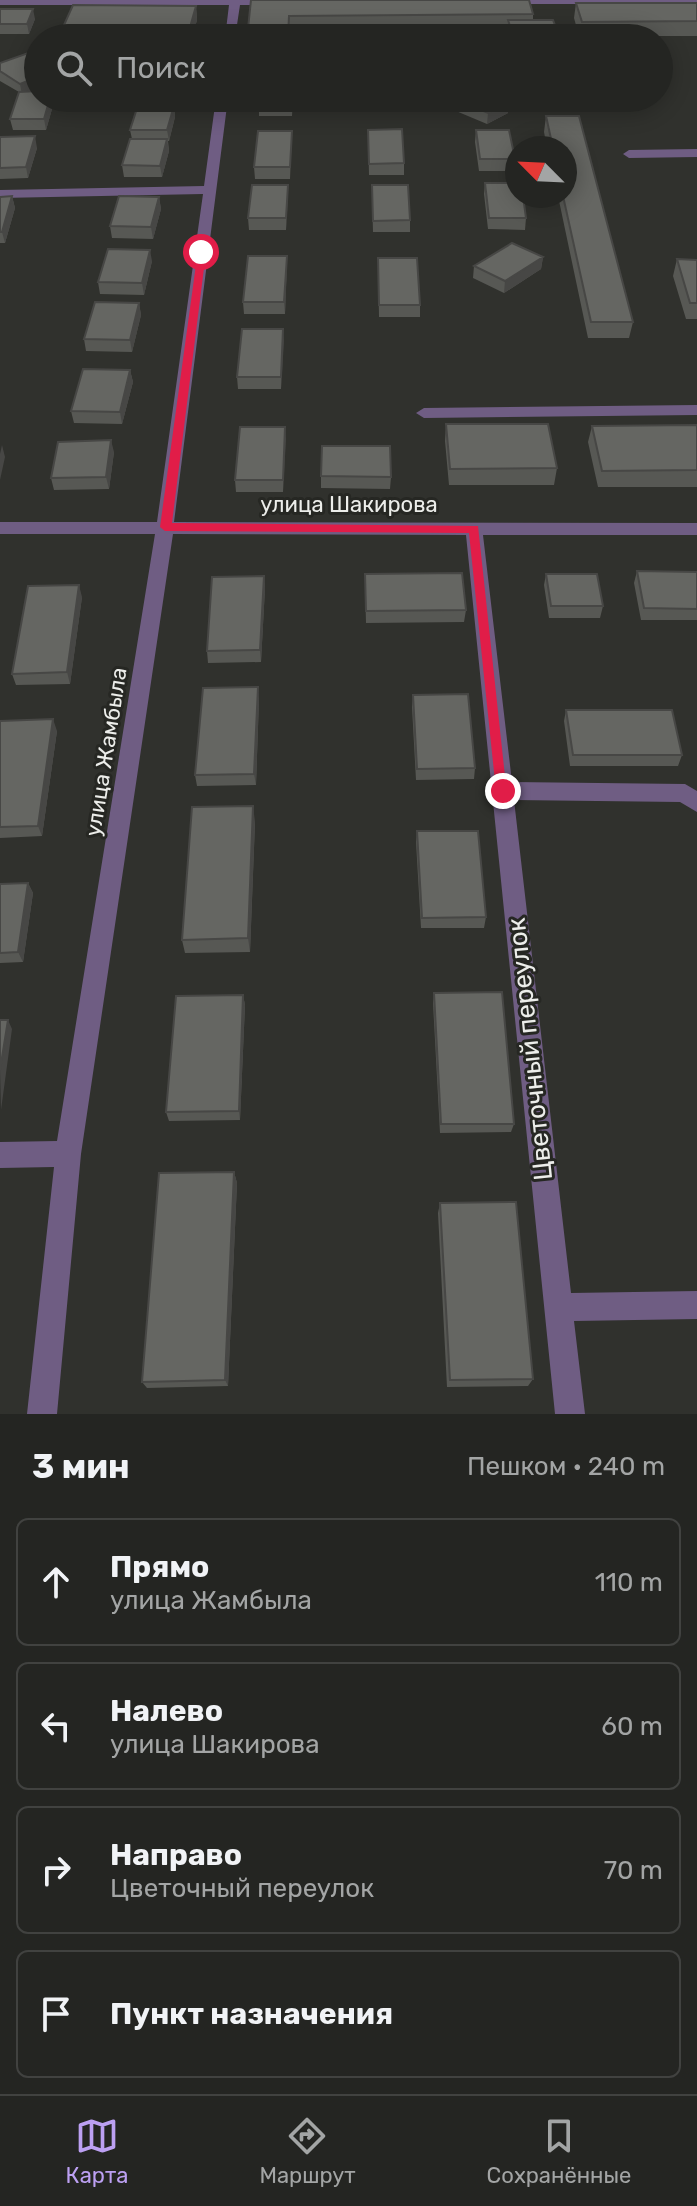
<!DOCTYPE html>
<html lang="ru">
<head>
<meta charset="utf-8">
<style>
	:root { --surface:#242522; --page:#30312f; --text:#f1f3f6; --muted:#a3a5a5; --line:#414240; --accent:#bca0f2 }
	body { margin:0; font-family:Rubik,sans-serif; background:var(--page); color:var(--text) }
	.compass { position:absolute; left:505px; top:136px; width:72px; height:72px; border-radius:50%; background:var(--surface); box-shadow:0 4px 20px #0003; rotate:294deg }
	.stop { position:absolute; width:24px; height:24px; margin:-18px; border:6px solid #e11d48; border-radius:50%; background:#fff }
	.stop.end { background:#e11d48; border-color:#fff; box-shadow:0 2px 8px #0008 }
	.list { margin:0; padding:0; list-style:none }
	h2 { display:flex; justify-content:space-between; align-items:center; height:104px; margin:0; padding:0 32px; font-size:34px }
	h2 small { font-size:26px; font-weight:400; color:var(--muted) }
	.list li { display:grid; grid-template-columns:52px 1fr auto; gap:24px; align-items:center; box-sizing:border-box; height:128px; margin:0 16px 16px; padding:0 16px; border:2px solid var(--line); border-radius:12px }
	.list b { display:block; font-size:30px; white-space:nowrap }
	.list p { margin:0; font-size:26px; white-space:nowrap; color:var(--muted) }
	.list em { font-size:26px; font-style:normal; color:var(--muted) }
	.icon { flex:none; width:44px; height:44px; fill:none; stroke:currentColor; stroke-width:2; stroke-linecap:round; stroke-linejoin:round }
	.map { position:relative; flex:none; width:697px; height:1414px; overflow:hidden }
	.search { position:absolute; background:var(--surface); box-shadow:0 4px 20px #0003; left:24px; right:24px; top:24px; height:88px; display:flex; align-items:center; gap:20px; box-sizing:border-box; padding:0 28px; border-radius:44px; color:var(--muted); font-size:30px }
	.sheet { height:680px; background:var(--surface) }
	nav { display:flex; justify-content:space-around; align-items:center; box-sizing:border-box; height:112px; border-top:2px solid var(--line); background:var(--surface); font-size:22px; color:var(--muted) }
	nav a { display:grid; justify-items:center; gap:4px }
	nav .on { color:var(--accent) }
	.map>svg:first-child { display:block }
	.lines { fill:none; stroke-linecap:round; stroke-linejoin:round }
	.minor { fill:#6f5d83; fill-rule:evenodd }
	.wall { fill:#575854 }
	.shaded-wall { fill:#474745 }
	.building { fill:#656662; stroke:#474745; stroke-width:2 }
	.route { fill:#e11d48 }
	.labels { text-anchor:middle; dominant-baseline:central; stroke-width:6; stroke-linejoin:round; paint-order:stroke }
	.street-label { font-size:22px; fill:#ecedea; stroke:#262723 }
	.near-street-label { font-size:26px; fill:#ecedea; stroke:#262723 }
</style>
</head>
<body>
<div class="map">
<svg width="697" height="1414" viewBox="0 0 697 1414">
	<rect width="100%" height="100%" fill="#30312d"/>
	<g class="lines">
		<path class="minor" d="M0,0H281L282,2L277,5H240L235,38H225L229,5H0Z
			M501,0H697V4H505Z
			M216,98H228L174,522L697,523V535H483L512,782L685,784L697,791V812L680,802L514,800L571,1293L697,1291V1319L574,1321L585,1414H555L466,535L173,534L81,1154L57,1414H27L54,1167L0,1168V1142L57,1141L155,534H0V522H157L203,194L0,198V190L204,186Z
			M697,149V157L629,158L623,154L629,150Z
			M697,405V415L424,418L416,413L424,408Z"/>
	</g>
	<path class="wall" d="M251,0L533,14V20L560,38H508L507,32L290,34Z
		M576,3H697V36H579L574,18Z
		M196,6L197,20L192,38H66L64,25Z
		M0,9L35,19L29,34H0Z
		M0,63L32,91L54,102L46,130H13L10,119L19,92L0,81Z
		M259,98H293L292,116H259Z
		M444,98H500L508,113L487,124L444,106Z
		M174,106L175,117L169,141H168L169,151L162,177H124L122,165L132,139L130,130Z
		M546,116H579L633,322L629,338H588L558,196H565V148H547L544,132Z
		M368,130L404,163V175H369Z
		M476,130L515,159L514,171H479L475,142Z
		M292,131L290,179H255L254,167Z
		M0,137L37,148L28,178L0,179Z
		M485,183L526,218L525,230L488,229L484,194Z
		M288,185L286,230H249L248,218Z
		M12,196L15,208L5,243H0V197Z
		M372,196L410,220V232H373Z
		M159,197L161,209L153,239L112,238L110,226Z
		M287,256L285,314H244L243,302Z
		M543,257L541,269L504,293L473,278L474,266Z
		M378,258L420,305V317H379Z
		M677,259L697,260V319H686L673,276Z
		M152,261L144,295L100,294L98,282Z
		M139,303L141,315L132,352L86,351L84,339Z
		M283,329L281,389H238L237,377Z
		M130,370L133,382L122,424L74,423L71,411Z
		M446,424L557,468L554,485H449L445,441Z
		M697,425V487H598L588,442L592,426Z
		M285,427L283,492H236L235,480Z
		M114,452L109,489L54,490L51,478Z
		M321,476L391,477L390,489L321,488Z
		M637,571L697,572V620H641L634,583Z
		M546,574L603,606L600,618H549L544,585Z
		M264,576L265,588L261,662L208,663L207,651Z
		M365,585L466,610L464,622L366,623Z
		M82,597L70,684L16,685L12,674Z
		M413,695L475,768L474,779L416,780L412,707Z
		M259,699L256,785L197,786L195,775Z
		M566,710L682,755L678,766H570L564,721Z
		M0,721L57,731L42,836L0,838Z
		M255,822L250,952L185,953L182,940Z
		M417,831L486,917L484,928H421L416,842Z
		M28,883L33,893L23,962L0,963V884Z
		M434,993L514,1124L511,1132L440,1133L433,1003Z
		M243,995L245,1005L240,1120L169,1121L166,1112Z
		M234,1172L237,1183L228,1386L147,1388L142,1382Z
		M440,1203L533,1379L528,1386L447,1387L438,1213Z"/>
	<path class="shaded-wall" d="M196,6L197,20L192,38H187Z
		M33,9L35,19L29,34L27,24Z
		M38,77V89L22,95L20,84Z
		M50,98H53L54,102L46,130L44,119Z
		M509,102L508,113L487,124L488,113Z
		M174,106L175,117L169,141L167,130Z
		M35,136L37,148L28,178L26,167Z
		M167,139L169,151L162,177L160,166Z
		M288,185V196L286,230V218Z
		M12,196L15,208L5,243L2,232Z
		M159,197L161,209L153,239L151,227Z
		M150,250L152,261L144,295L142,283Z
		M287,256V268L285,314L284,302Z
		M543,257L541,269L504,293L505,281Z
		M139,303L141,315L132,352L130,340Z
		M283,329L284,341L281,389V377Z
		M130,370L133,382L122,424L120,412Z
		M285,427L286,439L283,492V480Z
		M111,440L114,452L109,489L106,477Z
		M2,445L5,457L0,480V454Z
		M264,576L265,588L261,662L260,650Z
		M79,585L82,597L70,684L67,672Z
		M258,687L259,699L256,785L254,774Z
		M53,719L57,731L42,836L38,826Z
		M253,806L255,822L250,952L248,938Z
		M28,883L33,893L23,962L18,952Z
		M243,995L245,1005L240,1120L239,1111Z
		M8,1020L12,1029L1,1110L0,1070Z
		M234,1172L237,1183L228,1386L225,1380Z"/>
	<path class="building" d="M251,0H529L533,14L289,16L288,38H247Z
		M576,3H697V21L582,22Z
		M73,5L196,6L187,38H134L138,26L64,25Z
		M0,9H33L27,24H0Z
		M508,20H553L560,38H514Z
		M31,52L38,56V77L20,84L0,71V63Z
		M38,91V98H50L44,119H10L19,92Z
		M259,98H292L291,105H259Z
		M452,98H500L509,102L488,113Z
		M138,105L174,106L167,130H130Z
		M546,116H579L633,322H591L563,196H565V148H553Z
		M402,129L404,163L369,164L368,130Z
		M476,130H509L515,159H480Z
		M258,131H292L290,167H254Z
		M35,136L26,167L0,168V137Z
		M130,139H167L160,166L122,165Z
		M485,183H517V196H523L526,218H489Z
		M252,185H288L286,218H248Z
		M372,185H408L410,220L373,221Z
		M12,196L2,232H0V197Z
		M119,196L159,197L151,227L110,226Z
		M512,243L543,257L505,281L474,266Z
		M108,249L150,250L142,283L98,282Z
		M248,256H287L284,302H243Z
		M378,258H417L420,305H379Z
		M677,259L697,260V303H690Z
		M95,302L139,303L130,340L84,339Z
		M242,329H283L281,377H237Z
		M83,369L130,370L120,412L71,411Z
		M446,424H548L557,468L450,469Z
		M697,425V470L602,471L592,426Z
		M240,427H285L283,480H235Z
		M111,440L106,477L51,478L58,442Z
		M322,446H390L391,477L321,476Z
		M637,571L697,572V609L644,608Z
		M462,573L466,610L366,611L365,574Z
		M546,574H597L603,606H551Z
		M264,576L260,650L207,651L212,577Z
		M79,585L67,672L12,674L28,586Z
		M258,687L254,774L195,775L203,688Z
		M468,694L475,768L417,769L413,695Z
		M566,710H672L682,755H573Z
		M53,719L38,826L0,827V721Z
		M253,806L248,938L182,940L192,807Z
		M417,831H478L486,917L422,918Z
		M28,883L18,952L0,953V884Z
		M502,992L514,1124H441L434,993Z
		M243,995L239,1111L166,1112L176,996Z
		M0,1020H8L0,1070Z
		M234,1172L225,1380L142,1382L159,1173Z
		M516,1202L533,1379L450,1380L440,1203Z"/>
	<path class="route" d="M198,250L206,252L172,523L478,526L507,795H498L496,791L469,533L165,531L160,527Z"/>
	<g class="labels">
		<g class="street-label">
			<text x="349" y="504">улица Шакирова</text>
			<text transform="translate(106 752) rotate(-81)">улица Жамбыла</text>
		</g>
		<g class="near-street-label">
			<text transform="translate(530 1049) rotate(-96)">Цветочный переулок</text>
		</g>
	</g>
</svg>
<svg class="compass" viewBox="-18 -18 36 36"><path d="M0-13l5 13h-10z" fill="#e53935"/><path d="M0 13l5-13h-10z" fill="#a3a5a5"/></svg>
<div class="stop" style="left:201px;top:252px"></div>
<div class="stop end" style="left:503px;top:791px"></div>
<div class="search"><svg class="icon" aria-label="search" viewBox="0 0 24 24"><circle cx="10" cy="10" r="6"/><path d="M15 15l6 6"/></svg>Поиск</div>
</div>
<section class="sheet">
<h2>3 мин<small>Пешком · 240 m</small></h2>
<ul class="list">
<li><svg class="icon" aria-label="ahead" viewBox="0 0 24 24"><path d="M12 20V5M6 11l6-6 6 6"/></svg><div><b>Прямо</b><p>улица Жамбыла</p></div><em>110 m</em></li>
<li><svg class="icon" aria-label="left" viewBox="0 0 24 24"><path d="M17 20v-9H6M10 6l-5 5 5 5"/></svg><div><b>Налево</b><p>улица Шакирова</p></div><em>60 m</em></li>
<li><svg class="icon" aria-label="right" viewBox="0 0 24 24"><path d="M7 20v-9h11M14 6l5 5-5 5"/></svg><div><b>Направо</b><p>Цветочный переулок</p></div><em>70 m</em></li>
<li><svg class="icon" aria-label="arrive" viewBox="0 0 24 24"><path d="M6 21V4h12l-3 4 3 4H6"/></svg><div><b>Пункт назначения</b></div></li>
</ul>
</section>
<nav>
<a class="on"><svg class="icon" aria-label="map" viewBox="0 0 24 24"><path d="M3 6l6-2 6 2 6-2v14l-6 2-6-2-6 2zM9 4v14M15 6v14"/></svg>Карта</a>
<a><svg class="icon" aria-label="directions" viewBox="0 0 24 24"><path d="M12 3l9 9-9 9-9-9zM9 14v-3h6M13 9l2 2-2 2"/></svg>Маршрут</a>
<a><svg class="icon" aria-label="saved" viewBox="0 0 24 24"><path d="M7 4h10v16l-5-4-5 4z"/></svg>Сохранённые</a>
</nav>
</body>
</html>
